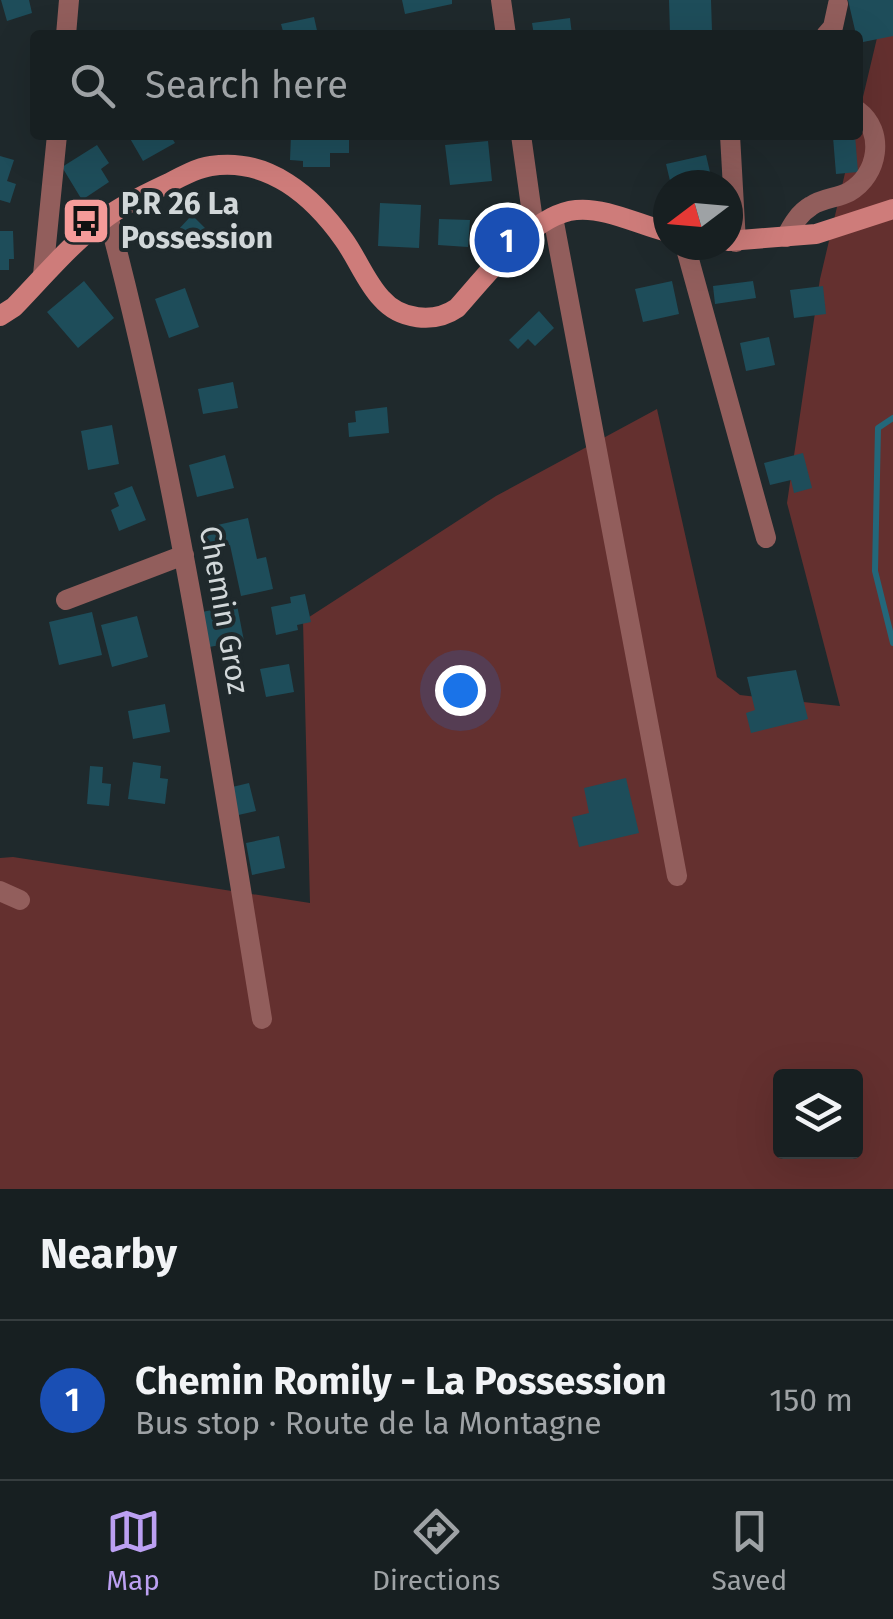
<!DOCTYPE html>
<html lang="en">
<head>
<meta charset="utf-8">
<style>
	:root { --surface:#171f21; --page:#20272a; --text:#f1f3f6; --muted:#9ea2a5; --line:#363d3f; --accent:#bca0f2 }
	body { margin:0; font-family:"Fira Sans",sans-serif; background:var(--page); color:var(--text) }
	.controls { position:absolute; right:30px; bottom:30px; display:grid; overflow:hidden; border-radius:10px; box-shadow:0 10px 40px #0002 }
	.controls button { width:90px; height:90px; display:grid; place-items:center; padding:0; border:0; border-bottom:2px solid var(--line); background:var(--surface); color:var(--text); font:50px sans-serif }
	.compass { position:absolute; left:653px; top:170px; width:90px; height:90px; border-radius:50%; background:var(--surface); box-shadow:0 10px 40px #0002; rotate:254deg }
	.you { position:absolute; left:460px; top:690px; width:35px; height:35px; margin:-25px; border:8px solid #fff; border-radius:50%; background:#1a73e8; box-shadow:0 0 0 15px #1a73e833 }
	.badge { display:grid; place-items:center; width:65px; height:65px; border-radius:50%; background:var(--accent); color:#fff; font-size:32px; font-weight:700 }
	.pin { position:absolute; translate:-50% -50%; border:5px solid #fff; box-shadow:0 2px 10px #0006 }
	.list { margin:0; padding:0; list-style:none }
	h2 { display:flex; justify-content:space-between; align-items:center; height:130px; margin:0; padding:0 40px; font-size:42px }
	h2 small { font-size:32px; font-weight:400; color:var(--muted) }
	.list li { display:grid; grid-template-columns:65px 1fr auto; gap:30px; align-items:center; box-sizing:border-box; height:160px; padding:0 40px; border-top:2px solid var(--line) }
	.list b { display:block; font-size:38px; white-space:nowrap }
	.list p { margin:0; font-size:32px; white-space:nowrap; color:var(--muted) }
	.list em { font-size:32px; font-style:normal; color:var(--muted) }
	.icon { flex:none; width:55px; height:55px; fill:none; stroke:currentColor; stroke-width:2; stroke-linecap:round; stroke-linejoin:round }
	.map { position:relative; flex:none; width:893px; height:1189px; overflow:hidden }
	.search { position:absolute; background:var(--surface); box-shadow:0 10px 40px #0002; left:30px; right:30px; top:30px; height:110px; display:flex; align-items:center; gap:25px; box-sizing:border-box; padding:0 35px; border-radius:10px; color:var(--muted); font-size:38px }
	.sheet { height:290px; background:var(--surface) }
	nav { display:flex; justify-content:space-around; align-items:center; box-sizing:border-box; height:140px; border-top:2px solid var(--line); background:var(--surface); font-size:28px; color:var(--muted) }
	nav a { display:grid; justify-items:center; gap:5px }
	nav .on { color:var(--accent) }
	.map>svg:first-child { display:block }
	.green { fill:#64302f; fill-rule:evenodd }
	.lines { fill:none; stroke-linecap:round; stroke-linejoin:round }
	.stream { stroke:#23677a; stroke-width:6 }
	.building { fill:#1e4d5a }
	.street { stroke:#925e5c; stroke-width:20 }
	.secondary { stroke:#ce7c7a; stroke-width:20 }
	.labels { text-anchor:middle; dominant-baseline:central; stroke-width:8; stroke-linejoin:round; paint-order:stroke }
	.poi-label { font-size:30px; font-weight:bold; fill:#d1d7d9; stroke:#1f292c; text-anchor:start }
	.street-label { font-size:30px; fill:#d1d7d9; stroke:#1f292c }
</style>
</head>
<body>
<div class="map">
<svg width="893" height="1189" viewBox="0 0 893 1189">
	<rect width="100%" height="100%" fill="#1f292c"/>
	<path class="green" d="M886,0H893V1189H0V858L13,857L310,903L303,621L496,496L657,409L717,677L740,695L840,706L787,503L820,279L854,135H858V118ZM780,1076H856V1152H780Z"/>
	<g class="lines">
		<path class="stream" d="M893,418L878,428L875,571L893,643"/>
	</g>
	<path class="building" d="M1,0H29L32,13L7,21Z
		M402,0H452V4L405,14Z
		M669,0H711L712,31L670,33Z
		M848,0H893V36L858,43Z
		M314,17L318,35H284L281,24Z
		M570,18L572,35H534L532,23Z
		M128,135H170L175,143L143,161Z
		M291,135H349V153H330V167H303V161L290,160Z
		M855,135L858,172L836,174L833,137Z
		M488,141L492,181L450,185L445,145Z
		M97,145L109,163L101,169L109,182L82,200L62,167Z
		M706,155L713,185H671L666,164Z
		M0,156L14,160L7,181L16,184L10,203L0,200Z
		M380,203L421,205L419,248L378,246Z
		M192,215L206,229L191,245L177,231Z
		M439,219L470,220L468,247L438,245Z
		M0,231H13L14,259H9V270H0Z
		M84,281L114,318L78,348L47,312Z
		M672,281L679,314L643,322L635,289Z
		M753,281L756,298L715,304L713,286Z
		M823,286L826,314L794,318L790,290Z
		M185,288L199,327L169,338L155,299Z
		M539,311L554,328L535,346L528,339L518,349L509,340Z
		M769,337L775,365L746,371L740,343Z
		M233,382L238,408L203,414L198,389Z
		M387,407L389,433L349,437L348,423L356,422L355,411Z
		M112,425L119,464L88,470L81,431Z
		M803,453L812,488L794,493L791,480L770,485L764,463Z
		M225,455L234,488L197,497L189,465Z
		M132,486L146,520L119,531L111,510L119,506L114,493Z
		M248,518L257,559L266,557L273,589L241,596L230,545L204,551L200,529Z
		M305,594L311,622L297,625L298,630L276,635L271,607L291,603L290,597Z
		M237,605L244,641L209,647L202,612Z
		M92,612L102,655L59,665L49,622Z
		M137,616L148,657L112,667L101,625Z
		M289,664L294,692L266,697L260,669Z
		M796,670L808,719L751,733L746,713L755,710L747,677Z
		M165,704L170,732L133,739L128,711Z
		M133,762L161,766L160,778L168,779L165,804L128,799Z
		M90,766L103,767L102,783L111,784L109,806L87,804Z
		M626,778L639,833L579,847L572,817L589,813L584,788Z
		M249,783L256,811L234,816L228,788Z
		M279,836L285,868L252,875L246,843Z"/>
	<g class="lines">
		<path class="street" d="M501,0L506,35
			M66,35L69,0
			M826,35L833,27L838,4
			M521,135L534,228
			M730,135L736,242
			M108,216C178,480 218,750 262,1019
			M553,217L677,876
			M786,237C792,225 799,213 811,206C822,198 838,198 849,192C879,175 885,131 858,111
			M685,245L766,538
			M43,275L57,135
			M66,600L184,555
			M0,891L20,900"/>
		<path class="secondary" d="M728,241L816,234L893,209
			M0,316L14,307C44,276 73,241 108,216C126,203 148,193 169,183C182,176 197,168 211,166C268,157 313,196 344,240C357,258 366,282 381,298C400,320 434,324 457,308C485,277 532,214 576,210C606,207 639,225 668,232"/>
	</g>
	<defs>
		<g id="bus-square" transform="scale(2.5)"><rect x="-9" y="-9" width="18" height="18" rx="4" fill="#f59b99" stroke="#1f292c"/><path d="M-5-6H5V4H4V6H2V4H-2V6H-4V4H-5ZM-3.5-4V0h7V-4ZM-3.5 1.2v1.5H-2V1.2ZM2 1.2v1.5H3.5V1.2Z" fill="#111"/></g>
	</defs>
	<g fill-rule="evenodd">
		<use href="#bus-square" x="86" y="221"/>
	</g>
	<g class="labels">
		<g class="poi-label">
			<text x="121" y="204">P.R 26 La<tspan x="121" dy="34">Possession</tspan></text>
		</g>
		<g class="street-label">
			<text transform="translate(224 610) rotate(80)">Chemin Groz</text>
		</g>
	</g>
</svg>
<div class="controls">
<button><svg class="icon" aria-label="layers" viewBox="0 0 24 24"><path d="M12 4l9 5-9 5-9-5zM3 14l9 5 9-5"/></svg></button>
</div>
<svg class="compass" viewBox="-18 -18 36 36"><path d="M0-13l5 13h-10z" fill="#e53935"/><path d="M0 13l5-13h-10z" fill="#9ea2a5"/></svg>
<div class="you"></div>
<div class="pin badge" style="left:507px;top:240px;background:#1a4fb4">1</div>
<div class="search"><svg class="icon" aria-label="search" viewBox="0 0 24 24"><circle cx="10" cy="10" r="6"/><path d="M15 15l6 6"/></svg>Search here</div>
</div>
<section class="sheet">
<h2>Nearby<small></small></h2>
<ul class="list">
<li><span class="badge" style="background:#1a4fb4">1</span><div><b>Chemin Romily - La Possession</b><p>Bus stop · Route de la Montagne</p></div><em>150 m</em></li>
</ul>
</section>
<nav>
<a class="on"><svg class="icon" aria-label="map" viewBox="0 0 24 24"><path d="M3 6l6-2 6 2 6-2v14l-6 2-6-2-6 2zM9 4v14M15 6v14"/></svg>Map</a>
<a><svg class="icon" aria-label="directions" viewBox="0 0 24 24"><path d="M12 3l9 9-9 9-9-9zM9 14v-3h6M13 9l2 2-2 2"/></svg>Directions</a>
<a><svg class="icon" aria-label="saved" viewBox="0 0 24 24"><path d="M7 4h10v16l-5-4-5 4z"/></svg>Saved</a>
</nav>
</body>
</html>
